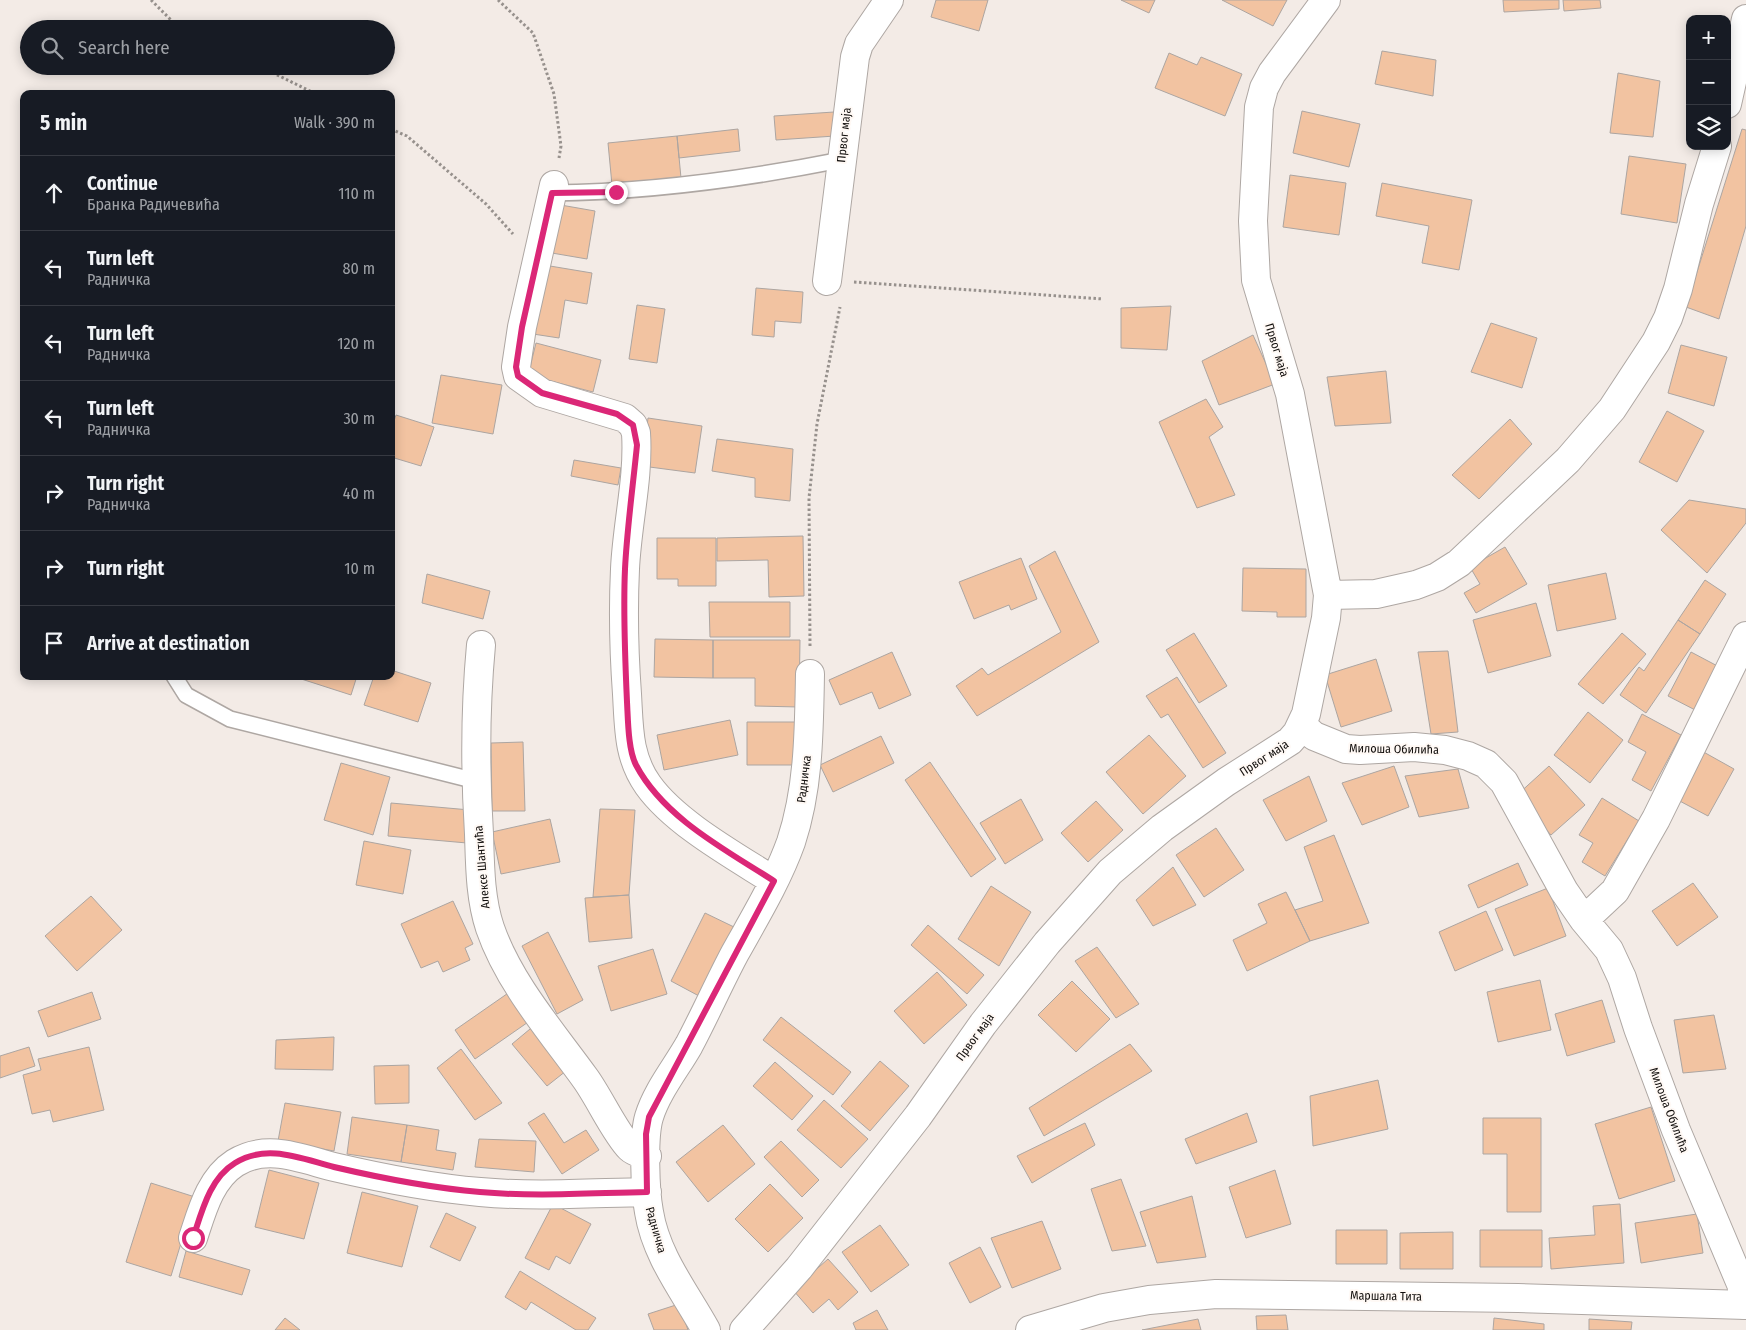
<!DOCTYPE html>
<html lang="en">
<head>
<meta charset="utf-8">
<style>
	:root { --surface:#171b24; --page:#20242c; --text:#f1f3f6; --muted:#9ea1a6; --line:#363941 }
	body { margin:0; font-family:"Fira Sans Condensed",sans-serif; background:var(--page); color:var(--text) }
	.controls { position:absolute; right:15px; top:15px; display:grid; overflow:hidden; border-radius:10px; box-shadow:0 2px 12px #0003 }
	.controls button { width:45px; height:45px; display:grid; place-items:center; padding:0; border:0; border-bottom:1px solid var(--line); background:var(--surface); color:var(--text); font:25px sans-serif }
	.stop { position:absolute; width:15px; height:15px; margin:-11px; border:4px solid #db2777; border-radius:50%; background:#fff }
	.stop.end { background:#db2777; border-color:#fff; box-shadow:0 1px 5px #0008 }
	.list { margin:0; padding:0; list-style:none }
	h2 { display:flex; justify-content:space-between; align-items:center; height:65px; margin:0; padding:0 20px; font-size:21px }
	h2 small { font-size:16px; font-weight:400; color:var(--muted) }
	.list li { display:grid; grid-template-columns:32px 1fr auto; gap:15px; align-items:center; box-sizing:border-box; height:75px; padding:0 20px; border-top:1px solid var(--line) }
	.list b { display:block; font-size:19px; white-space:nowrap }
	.list p { margin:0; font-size:16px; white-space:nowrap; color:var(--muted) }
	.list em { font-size:16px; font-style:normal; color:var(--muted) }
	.icon { flex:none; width:28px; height:28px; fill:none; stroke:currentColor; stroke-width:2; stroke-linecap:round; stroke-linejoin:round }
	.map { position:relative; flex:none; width:1746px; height:1330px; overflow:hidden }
	.search { position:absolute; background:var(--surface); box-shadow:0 2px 12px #0003; left:20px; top:20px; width:375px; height:55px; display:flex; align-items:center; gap:12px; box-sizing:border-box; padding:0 18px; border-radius:28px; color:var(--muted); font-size:19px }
	.panel { position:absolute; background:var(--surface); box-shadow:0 2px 12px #0003; left:20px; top:90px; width:375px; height:590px; border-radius:10px }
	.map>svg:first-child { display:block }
	.building { fill:#f2c3a1; stroke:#aca5a1 }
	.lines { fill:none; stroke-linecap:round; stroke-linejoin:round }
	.lane-casing { stroke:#aea7a3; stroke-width:18 }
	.street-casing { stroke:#aea7a3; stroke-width:30 }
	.secondary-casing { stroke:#aea7a3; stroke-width:30 }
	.path { stroke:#97918d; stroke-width:3; stroke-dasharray:2.5 2.5; stroke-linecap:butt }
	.lane { stroke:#fff; stroke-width:15 }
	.street { stroke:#fff; stroke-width:28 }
	.secondary { stroke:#fff; stroke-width:28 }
	.route { stroke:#db2777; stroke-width:6 }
	.labels { text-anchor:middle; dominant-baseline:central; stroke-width:4; stroke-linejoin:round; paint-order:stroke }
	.street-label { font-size:12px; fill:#110e0c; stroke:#fff9f5 }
</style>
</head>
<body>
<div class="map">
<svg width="1746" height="1330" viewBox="0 0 1746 1330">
	<rect width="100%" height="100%" fill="#f3ebe6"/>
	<path class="building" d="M936,0H988L979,31L931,17Z
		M1121,0H1155L1149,13Z
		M1222,0H1287L1273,26Z
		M1503,0H1559V9L1504,12Z
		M1563,0H1600L1601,8L1564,11Z
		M1382,51L1436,60L1433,96L1375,84Z
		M1169,53L1197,65L1201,57L1242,74L1225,116L1155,88Z
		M1618,73L1660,81L1653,137L1610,133Z
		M1302,111L1360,124L1349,167L1293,153Z
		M834,112L835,136L776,140L774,116Z
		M738,129L740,151L679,158L677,136Z
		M1742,129L1746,130V226L1719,319L1686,307Z
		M677,136L681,178L612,185L608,143Z
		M1629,156L1686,164L1677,223L1621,214Z
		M1290,175L1346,183L1339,235L1283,227Z
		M1382,183L1472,200L1459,270L1422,263L1429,226L1376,216Z
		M555,204L595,211L587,259L546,252Z
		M544,265L592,273L587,304L565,300L559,338L533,334Z
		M756,288L803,292L801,323L775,321L774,337L752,335Z
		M637,305L665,309L657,363L629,359Z
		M1171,306L1167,350L1121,348V308Z
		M1491,323L1537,338L1522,388L1471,372Z
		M1253,335L1275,384L1219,405L1202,361Z
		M536,343L601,360L593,392L528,375Z
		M1681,345L1727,357L1714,406L1668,393Z
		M1386,371L1391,423L1335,426L1327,377Z
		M441,375L502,385L493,434L432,423Z
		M1206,399L1223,427L1209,437L1235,495L1197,508L1159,422Z
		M1667,411L1704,431L1677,482L1639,462Z
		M396,415L434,427L421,466L391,457V430Z
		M648,418L702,426L695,473L642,466Z
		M1510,419L1532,444L1479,499L1452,475Z
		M717,439L793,449L790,501L755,497V478L712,471Z
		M574,460L621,468L618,485L571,476Z
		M1689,500L1746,509V523L1707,573L1661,530Z
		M803,536L804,596L769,597L768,560L717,561V538Z
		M657,538H716V586H678V579H657Z
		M1505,547L1527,584L1476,613L1464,593L1480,584L1470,567Z
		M1055,551L1099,642L977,716L956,686L982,668L988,675L1061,632L1029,566Z
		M1021,558L1037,599L1011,610L1009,605L974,619L959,582Z
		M1243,568L1306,569V617H1277V612L1242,611Z
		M1606,573L1616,619L1557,631L1548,585Z
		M427,574L490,591L483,619L422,603Z
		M1705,580L1726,594L1700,634L1678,620Z
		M709,602H790V637H710Z
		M1536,603L1551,656L1488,673L1473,620Z
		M1678,620L1700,634L1646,713L1620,695L1639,667L1644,671Z
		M1194,633L1227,686L1199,703L1166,650Z
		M1622,633L1646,654L1603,704L1578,684Z
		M655,639L713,640V678L654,677Z
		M713,640H800L799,707L755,706V678H713Z
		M1448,651L1458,732L1431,734L1418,652Z
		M892,652L911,695L879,709L872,692L840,705L829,680Z
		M1691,652L1725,670L1701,713L1668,696Z
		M1376,659L1392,711L1341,727L1325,675Z
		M391,670L431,683L418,722L364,705L374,676H391Z
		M292,676H357L351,695Z
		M1177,677L1226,753L1203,768L1168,714L1161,718L1146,696Z
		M1588,712L1623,740L1590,783L1554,755Z
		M1642,714L1681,735L1651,791L1632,780L1646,752L1628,742Z
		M730,720L738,755L664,770L657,735Z
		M747,722H797V765H747Z
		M1149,735L1186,776L1143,814L1106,772Z
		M881,736L894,763L833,792L820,765Z
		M523,742L525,811H492L491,743Z
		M1700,750L1734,769L1708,816L1674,798Z
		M930,762L996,859L971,877L905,780Z
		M341,763L390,777L373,835L324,820Z
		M1394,766L1409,807L1362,825L1342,783Z
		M1549,766L1585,805L1551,835L1516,796Z
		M1458,769L1469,808L1419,817L1405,776Z
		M1309,776L1327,821L1286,841L1263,800Z
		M1602,798L1639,821L1605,876L1582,862L1593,843L1579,835Z
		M1021,799L1043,840L1005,864L980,823Z
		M1096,801L1123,830L1088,862L1061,833Z
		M391,803L470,810L467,843L388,836Z
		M600,809L635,810L629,895L593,897Z
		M550,819L560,862L501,874L492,832Z
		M1216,828L1244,870L1204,897L1176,855Z
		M1334,835L1369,923L1310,941L1295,910L1323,901L1304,847Z
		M364,841L411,850L403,894L356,885Z
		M1518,863L1528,885L1478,908L1468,885Z
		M1173,867L1196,905L1153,926L1136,900Z
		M1693,883L1718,917L1677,946L1652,911Z
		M991,886L1031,912L999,966L958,939Z
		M1548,888L1566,936L1514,956L1495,909Z
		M1286,892L1310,941L1247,971L1233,940L1267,923L1258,904Z
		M629,895L632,938L589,942L585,898Z
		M91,896L122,930L77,971L45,936Z
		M453,901L473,944L465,948L470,960L443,972L438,961L421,968L401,924Z
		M1486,911L1503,950L1455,971L1439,932Z
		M705,913L734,927L699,996L671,981Z
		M928,925L984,975L967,994L911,945Z
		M548,932L583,1000L557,1014L522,946Z
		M1097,947L1139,1004L1116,1018L1075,961Z
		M653,949L667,994L611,1011L598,966Z
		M937,972L967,1005L924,1044L894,1011Z
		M1540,980L1551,1030L1498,1042L1487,992Z
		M1072,981L1110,1019L1076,1052L1038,1015Z
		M514,989L534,1018L475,1059L455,1030Z
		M92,992L101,1019L48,1037L38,1011Z
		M1602,1000L1615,1042L1567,1056L1555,1014Z
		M1714,1015L1726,1069L1683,1073L1674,1020Z
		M781,1017L851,1072L833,1095L763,1040Z
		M536,1024L571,1067L547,1086L512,1044Z
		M334,1037L333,1070L275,1069L276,1040Z
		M1130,1044L1152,1071L1044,1136L1029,1108Z
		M29,1047L35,1066L0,1078V1056Z
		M89,1047L104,1110L53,1122L50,1110L32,1114L23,1075L41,1070L38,1059Z
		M461,1049L502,1103L475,1120L437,1068Z
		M880,1061L909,1086L870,1131L841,1106Z
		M775,1062L813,1096L792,1120L753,1086Z
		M409,1065V1103L375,1104L374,1066Z
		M1378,1080L1388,1129L1313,1146L1310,1096Z
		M824,1100L868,1139L841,1168L797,1130Z
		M285,1103L341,1112L334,1151L278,1141Z
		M1651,1107L1675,1181L1619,1199L1595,1124Z
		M544,1113L564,1143L586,1130L599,1150L562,1174L528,1123Z
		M1247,1113L1257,1142L1196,1164L1185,1139Z
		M352,1117L407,1125L401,1162L347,1154Z
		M1483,1118H1541V1212H1507V1154H1483Z
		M1085,1123L1095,1145L1032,1183L1017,1156Z
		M407,1125L439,1130L436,1150L456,1153L453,1170L401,1162Z
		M723,1125L755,1164L708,1202L676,1162Z
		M479,1139L536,1141L534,1172L475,1167Z
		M781,1141L819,1180L802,1197L764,1157Z
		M269,1170L319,1183L304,1239L255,1227Z
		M1275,1170L1291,1224L1246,1238L1229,1187Z
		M1121,1179L1146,1246L1112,1251L1091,1189Z
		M151,1183L195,1197L171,1276L126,1262Z
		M770,1184L803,1218L768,1252L735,1219Z
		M362,1192L418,1206L402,1267L347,1253Z
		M1192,1196L1206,1257L1157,1263L1140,1212Z
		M553,1204L591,1224L570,1264L556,1256L549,1270L525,1258Z
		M1620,1204L1624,1263L1551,1269L1549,1238L1595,1235L1593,1206Z
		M446,1213L476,1227L460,1261L430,1247Z
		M1697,1214L1703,1253L1641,1263L1635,1223Z
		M1042,1221L1061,1269L1012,1288L991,1238Z
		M880,1225L909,1265L871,1292L842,1252Z
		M1336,1230H1387V1264H1336Z
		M1480,1230H1542V1267H1480Z
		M1453,1232V1269H1400V1233Z
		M980,1247L1001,1287L970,1303L949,1263Z
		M186,1251L250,1270L242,1295L179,1277Z
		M828,1259L858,1292L838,1310L829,1299L813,1313L793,1290Z
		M520,1271L596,1318L588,1330H576L531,1302L526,1310L505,1297Z
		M679,1304L688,1330H654L648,1314Z
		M877,1310L888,1330H856L853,1323Z
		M1286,1315L1288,1330H1257L1256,1316Z
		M285,1318L300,1330H275Z
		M1494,1318L1544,1324V1330H1493Z
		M1198,1319L1201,1330H1142Z
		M1589,1319L1632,1322L1631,1330H1589Z"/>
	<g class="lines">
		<g class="lane-casing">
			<path id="lane" d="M552,193C650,192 745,179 841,160
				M174,676L186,695L230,719L476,781"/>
		</g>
		<g class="street-casing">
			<path id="street" d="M1727,104L1746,19
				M554,185L522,327L516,367L518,376L542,393L625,418L633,425L636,433C639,478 627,524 625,569C623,611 624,653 627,694C629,728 628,757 648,785C675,823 735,856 774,881
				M827,281L855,57L859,44L889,0
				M1328,595L1376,594L1416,585L1437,577L1459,563L1531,495L1568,460L1612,409L1656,342L1668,318L1678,289L1699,204L1717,146
				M481,645C475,709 475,771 479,834C480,865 480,898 490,928C509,983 551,1031 585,1078C599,1097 615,1133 630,1148C634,1152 642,1154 647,1156
				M1302,725L1314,736L1346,749L1360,750L1414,747L1445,750L1468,756L1486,764L1504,782L1564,891L1584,920L1609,950L1622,978L1638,1028L1676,1130L1741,1284L1745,1305
				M1584,920L1615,891L1656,819L1746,636
				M193,1238C202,1211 210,1179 235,1163C267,1143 302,1159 334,1167C381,1178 432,1188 480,1192C535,1197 592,1193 647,1192
				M706,1330C685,1292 656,1256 649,1212C645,1191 643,1137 649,1117C657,1091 676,1068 689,1045C705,1015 719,983 735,953C755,917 777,881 791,842C809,788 809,730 810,674
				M744,1330L799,1268L918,1116L983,1024L1047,943L1110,872L1162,828L1226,782L1290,741L1297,733L1306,714L1326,618L1328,595L1290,394L1256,280L1253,221L1259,107L1264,88L1272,73L1326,0"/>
		</g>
		<g class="secondary-casing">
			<path id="secondary" d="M1030,1330L1104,1308L1149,1300L1216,1294L1518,1298L1746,1305"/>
		</g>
		<path class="path" d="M151,0L175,24L184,29
			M498,0L533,33L554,94L561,146L559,158
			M259,66L316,94
			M391,129L407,136L486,204L513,234
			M854,282L1103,299
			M810,646L809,498L817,424L840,307"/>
		<use href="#lane" class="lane"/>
		<use href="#street" class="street"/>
		<use href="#secondary" class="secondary"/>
	</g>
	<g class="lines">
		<path class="route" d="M193,1238C202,1211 210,1178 235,1163C267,1143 302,1159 334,1167C381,1178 432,1188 480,1192C535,1197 592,1193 647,1192L646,1134L649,1117L774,881C726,850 664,818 636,765C628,750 628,719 627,702C625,658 623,613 625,569C627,528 633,486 637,445L633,425L617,414L542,393L518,376L516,367L522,327L552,193L616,192"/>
	</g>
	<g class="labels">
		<g class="street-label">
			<text transform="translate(844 135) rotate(-84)">Првог маја</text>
			<text transform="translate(1277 350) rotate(73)">Првог маја</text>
			<text transform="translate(1394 749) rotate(1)">Милоша Обилића</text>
			<text transform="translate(1264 758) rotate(-33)">Првог маја</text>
			<text transform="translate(804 779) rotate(-83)">Радничка</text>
			<text transform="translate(482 867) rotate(-95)">Алексе Шантића</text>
			<text transform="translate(975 1037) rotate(-54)">Првог маја</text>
			<text transform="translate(1669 1110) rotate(69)">Милоша Обилића</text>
			<text transform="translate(656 1230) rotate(74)">Радничка</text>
			<text transform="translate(1386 1296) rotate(1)">Маршала Тита</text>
		</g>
	</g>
</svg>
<div class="controls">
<button>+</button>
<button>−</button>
<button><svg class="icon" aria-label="layers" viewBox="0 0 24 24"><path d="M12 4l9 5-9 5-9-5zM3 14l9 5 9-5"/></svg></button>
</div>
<div class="stop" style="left:193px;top:1238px"></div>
<div class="stop end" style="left:616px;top:192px"></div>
<div class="search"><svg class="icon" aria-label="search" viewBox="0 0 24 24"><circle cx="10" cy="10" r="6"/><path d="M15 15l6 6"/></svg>Search here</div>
<section class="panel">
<h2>5 min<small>Walk · 390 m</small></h2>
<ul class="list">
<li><svg class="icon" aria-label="ahead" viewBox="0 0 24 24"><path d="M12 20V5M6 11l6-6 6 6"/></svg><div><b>Continue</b><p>Бранка Радичевића</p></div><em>110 m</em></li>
<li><svg class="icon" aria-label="left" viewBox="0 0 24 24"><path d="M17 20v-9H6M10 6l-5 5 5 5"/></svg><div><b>Turn left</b><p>Радничка</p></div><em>80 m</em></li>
<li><svg class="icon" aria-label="left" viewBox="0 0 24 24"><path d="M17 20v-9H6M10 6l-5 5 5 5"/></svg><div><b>Turn left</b><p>Радничка</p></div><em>120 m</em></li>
<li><svg class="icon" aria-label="left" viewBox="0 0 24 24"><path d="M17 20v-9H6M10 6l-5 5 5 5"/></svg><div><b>Turn left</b><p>Радничка</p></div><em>30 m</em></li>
<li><svg class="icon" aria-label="right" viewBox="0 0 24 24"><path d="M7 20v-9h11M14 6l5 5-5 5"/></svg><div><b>Turn right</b><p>Радничка</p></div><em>40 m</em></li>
<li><svg class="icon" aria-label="right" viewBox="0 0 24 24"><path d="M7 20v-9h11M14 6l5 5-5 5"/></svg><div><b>Turn right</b></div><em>10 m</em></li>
<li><svg class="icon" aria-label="arrive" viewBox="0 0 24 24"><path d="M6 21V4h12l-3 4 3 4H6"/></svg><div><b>Arrive at destination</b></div></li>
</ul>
</section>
</div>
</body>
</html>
